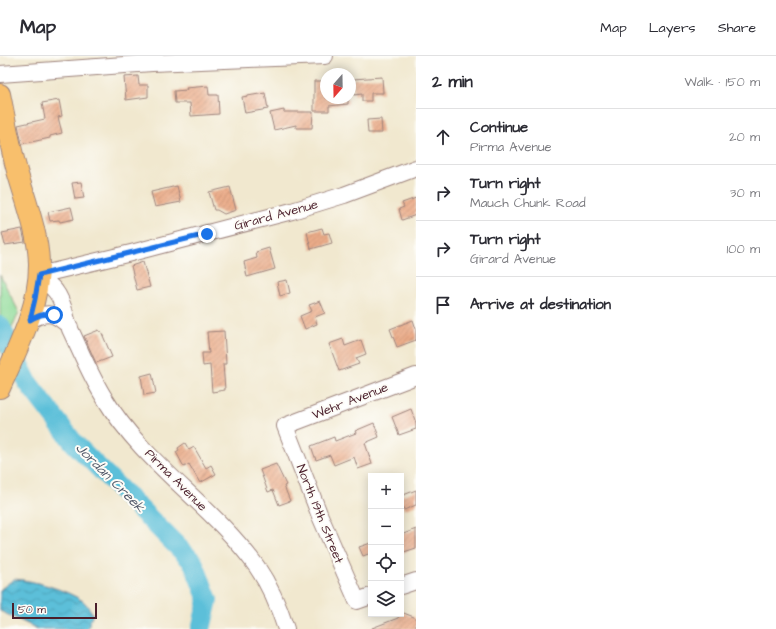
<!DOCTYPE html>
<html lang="en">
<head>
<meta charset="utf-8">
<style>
	:root { --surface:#fff; --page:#f2f2f3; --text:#2b2b33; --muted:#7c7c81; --line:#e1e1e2 }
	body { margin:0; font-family:"Architects Daughter",sans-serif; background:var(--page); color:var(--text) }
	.controls { position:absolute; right:12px; bottom:12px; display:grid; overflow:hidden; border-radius:0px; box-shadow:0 2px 10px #0003 }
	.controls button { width:36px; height:36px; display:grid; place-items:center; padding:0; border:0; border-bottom:1px solid var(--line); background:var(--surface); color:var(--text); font:20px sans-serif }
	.compass { position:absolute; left:320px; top:12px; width:36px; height:36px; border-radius:50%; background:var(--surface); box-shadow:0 2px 10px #0003; rotate:200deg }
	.scale { position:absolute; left:12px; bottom:10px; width:85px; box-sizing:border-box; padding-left:4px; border:2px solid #4a1f2b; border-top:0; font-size:11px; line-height:14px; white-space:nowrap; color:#4a1f2b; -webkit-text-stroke:3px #fdfcf7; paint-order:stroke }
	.stop { position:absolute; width:12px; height:12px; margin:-9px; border:3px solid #1a73e8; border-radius:50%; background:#fff }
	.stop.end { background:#1a73e8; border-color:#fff; box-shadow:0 1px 4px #0008 }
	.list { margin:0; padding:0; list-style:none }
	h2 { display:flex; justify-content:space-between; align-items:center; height:52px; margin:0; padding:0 16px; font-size:17px }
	h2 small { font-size:13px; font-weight:400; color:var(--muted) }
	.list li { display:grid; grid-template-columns:26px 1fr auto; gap:12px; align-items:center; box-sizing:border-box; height:56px; padding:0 16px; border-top:1px solid var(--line) }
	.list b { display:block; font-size:15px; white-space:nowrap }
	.list p { margin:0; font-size:13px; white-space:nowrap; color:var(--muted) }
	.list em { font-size:13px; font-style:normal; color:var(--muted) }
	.icon { flex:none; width:22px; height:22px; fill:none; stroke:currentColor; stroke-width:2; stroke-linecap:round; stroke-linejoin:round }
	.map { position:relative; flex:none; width:416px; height:573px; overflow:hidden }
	header { display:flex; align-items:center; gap:24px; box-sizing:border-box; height:56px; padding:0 20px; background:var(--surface); border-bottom:1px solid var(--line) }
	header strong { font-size:19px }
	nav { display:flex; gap:22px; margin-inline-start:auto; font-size:14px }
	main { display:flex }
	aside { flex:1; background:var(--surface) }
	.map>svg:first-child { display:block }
	.green { fill:#8fdb99; stroke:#6c7d62 }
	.water { fill:url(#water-waves); stroke:#526f82 }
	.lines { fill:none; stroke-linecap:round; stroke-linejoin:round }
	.river { stroke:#5bbfd9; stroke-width:20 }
	.building { fill:url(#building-hatch) }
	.minor-casing { stroke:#9e847d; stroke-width:18 }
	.major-casing { stroke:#9e847d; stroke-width:22 }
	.minor { stroke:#fff; stroke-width:16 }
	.major { stroke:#f8bf6c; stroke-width:20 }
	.route { stroke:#1a73e8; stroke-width:5 }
	.labels { text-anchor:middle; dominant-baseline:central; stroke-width:4; stroke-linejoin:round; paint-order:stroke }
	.street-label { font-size:13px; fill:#4a1f2b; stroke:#fdfcf7 }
	.water-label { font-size:14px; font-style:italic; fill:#505768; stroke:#fdfcf7 }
</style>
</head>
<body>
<header>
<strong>Map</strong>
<nav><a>Map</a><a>Layers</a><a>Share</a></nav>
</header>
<main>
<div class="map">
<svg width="416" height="573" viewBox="0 0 416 573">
	<defs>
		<pattern id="water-waves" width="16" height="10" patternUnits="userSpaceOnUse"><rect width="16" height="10" fill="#5bbfd9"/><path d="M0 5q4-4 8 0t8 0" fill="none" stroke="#4d9bb0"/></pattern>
		<pattern id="building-hatch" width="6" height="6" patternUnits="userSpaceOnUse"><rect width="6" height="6" fill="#ebac89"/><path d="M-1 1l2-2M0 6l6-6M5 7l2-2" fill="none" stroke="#c08b70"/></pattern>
	</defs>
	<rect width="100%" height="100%" fill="#fdfcf7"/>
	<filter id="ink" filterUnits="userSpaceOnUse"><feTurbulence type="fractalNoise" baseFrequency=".025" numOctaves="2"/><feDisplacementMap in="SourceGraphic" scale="8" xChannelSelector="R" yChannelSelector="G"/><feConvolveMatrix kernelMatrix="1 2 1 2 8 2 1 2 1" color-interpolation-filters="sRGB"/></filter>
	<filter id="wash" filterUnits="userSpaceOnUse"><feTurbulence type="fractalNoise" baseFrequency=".012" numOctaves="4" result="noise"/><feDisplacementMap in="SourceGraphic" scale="16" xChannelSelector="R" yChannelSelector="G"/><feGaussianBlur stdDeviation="0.9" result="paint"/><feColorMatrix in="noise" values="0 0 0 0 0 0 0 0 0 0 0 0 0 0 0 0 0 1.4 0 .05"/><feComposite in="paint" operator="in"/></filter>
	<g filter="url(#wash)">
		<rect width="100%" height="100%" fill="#f1e8cf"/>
		<path class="green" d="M0,219L19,256L0,297Z"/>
		<path class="water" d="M14,523C33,524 67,534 83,545C87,548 90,554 93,558L87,573H38L0,555V535L1,533Z"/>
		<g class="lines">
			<path class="river" d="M0,270L28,327L74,387L193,506L208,544L201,573"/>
		</g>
		<g id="blocks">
			<path class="building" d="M138,20L139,29H148V41L126,44L124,21Z
				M382,21L383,37H371V45H362V38L354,39L353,23Z
				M314,25H326V42H348V48L329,50V55H314Z
				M208,30L209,39H218L219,58L191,60L190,47H175L174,35L187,34L186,32Z
				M265,37L268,53L245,57L242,41Z
				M59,44L62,60L58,61L62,77L50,80V82L22,88L18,69L45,63L42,47Z
				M284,54V56H313L312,72H296V69L274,74L270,57Z
				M381,63L382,77H368L367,64Z
				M81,126L84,142L75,143L72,127Z
				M177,130L181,146L155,151L151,136Z
				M230,131L236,154L224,158L217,154H214L209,136Z
				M416,142V159L402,164L399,153L404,151L402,147Z
				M71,151L74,163L60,166L59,164L50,165L48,156Z
				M322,172L324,178L329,177L332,187L311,193L307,176Z
				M22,173L25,186L5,189L2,177Z
				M269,192L275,213L247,221L244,206L257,202L256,196Z
				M143,206L150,231L137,234L131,210Z
				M287,224L290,237L280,240L277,226Z
				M320,245L325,257L315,261L317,268L305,273L300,260L312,255L309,249Z
				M413,264L416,273V284L397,291L390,273Z
				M99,274L100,276L101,275L112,301L96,307L84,280Z
				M224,275L226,308H223L225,334L212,336L210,309L203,310L202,297H209L207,276Z
				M343,283L345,290L361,284L366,298L356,302L359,308L339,315L329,288Z
				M152,317L156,337L144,339L141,320Z
				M411,353L416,367V373L399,379L392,361Z
				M374,367L379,381L365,387L372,408L358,413L354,401L334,409L330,399L316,404L311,390L334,381L335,385L356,377L355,375Z
				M185,387L189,394L194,391L206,412L211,409L216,418L200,427L189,408L184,411L176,396L179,394L178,392Z
				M276,408L286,429L284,430L290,445L279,449L273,434L268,436L260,414Z
				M416,434V449L404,454L401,446V440Z
				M416,473V492L401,497V479Z
				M371,487V497L363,500L359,491Z
				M401,556L414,561L416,564V573H372V572L398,562Z"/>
		</g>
	</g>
	<g filter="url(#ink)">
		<use href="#blocks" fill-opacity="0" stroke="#9e847d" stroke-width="1"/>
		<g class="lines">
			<g class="minor-casing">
				<path id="minor" d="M0,18L152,7L325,0
					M39,219C44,225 52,230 56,236C64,246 65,261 70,273C81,296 91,321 105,343C144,408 213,449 257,511C270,530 279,551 286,573
					M39,219L131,197L292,155L344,139L416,112
					M30,264C48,254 55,257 70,271
					M401,530L416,525
					M371,540L357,545L320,460L285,370L416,320"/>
			</g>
			<g class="major-casing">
				<path id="major" d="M0,38C5,63 10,89 17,115C25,143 39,179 39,209C39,253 17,293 0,332"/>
			</g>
			<use href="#minor" class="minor"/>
			<use href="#major" class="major"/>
		</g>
	</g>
	<g class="lines" filter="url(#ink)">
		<path class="route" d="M54,259C44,257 39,259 30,264L35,243L39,219L207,178"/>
	</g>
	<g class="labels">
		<g class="street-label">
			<text transform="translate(276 159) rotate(-15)">Girard Avenue</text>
			<text transform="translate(350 345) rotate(-21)">Wehr Avenue</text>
			<text transform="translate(176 424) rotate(45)">Pirma Avenue</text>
			<text transform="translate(320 458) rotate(68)">North 19th Street</text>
		</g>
		<g class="water-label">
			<text transform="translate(110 422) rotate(45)">Jordan Creek</text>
		</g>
	</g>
</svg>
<div class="controls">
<button>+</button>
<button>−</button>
<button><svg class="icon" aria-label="locate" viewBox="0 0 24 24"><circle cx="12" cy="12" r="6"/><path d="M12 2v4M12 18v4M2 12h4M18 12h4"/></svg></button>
<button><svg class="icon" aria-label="layers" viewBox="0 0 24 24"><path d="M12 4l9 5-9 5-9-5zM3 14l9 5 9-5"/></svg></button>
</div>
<svg class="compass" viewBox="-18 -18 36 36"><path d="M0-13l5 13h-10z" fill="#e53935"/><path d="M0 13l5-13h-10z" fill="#7c7c81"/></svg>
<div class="scale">50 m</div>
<div class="stop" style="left:54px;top:259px"></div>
<div class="stop end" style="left:207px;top:178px"></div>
</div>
<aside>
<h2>2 min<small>Walk · 150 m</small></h2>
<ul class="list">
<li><svg class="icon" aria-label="ahead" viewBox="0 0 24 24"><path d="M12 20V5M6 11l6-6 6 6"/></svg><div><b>Continue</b><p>Pirma Avenue</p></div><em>20 m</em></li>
<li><svg class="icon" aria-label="right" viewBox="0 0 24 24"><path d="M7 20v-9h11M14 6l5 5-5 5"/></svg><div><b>Turn right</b><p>Mauch Chunk Road</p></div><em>30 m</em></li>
<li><svg class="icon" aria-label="right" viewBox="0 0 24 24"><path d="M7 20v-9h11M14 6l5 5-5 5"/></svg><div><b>Turn right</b><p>Girard Avenue</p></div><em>100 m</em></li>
<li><svg class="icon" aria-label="arrive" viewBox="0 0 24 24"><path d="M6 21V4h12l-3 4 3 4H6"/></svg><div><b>Arrive at destination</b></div></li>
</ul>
</aside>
</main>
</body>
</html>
